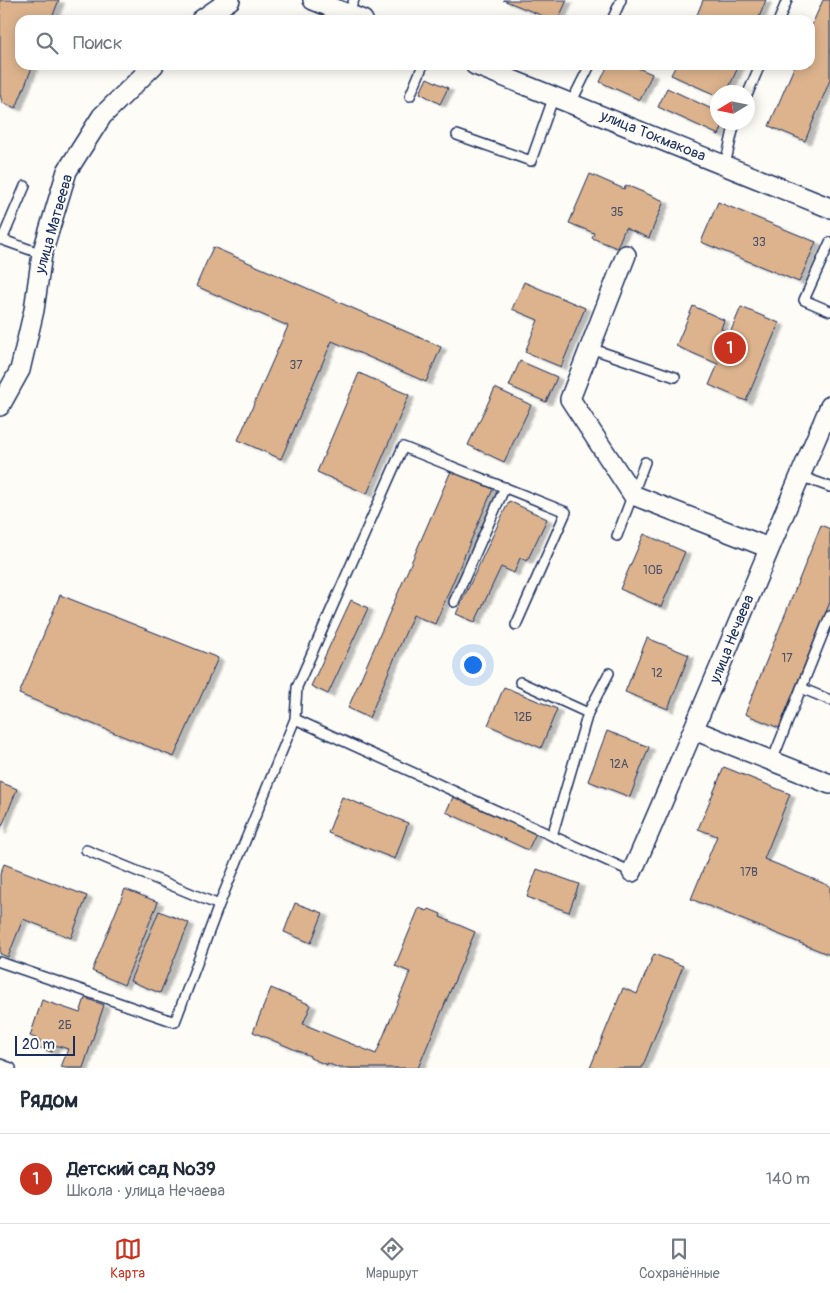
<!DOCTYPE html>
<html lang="ru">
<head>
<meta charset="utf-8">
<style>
	:root { --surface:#fff; --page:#f6f6f7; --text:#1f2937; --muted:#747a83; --line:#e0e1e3; --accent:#c8321e }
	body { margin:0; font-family:Pangolin,sans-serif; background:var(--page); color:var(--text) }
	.compass { position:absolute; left:710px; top:85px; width:45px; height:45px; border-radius:50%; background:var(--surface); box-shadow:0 2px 12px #0003; rotate:260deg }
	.scale { position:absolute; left:15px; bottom:12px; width:60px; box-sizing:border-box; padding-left:5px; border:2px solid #1b2f5e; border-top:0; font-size:14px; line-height:18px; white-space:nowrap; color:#1b2f5e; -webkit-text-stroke:4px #fdfcf7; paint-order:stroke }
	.you { position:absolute; left:472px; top:664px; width:18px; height:18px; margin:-12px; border:4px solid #fff; border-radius:50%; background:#1a73e8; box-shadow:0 0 0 8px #1a73e833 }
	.badge { display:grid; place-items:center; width:32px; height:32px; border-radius:50%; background:var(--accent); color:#fff; font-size:16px; font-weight:700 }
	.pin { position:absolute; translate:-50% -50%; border:2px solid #fff; box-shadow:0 1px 5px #0006 }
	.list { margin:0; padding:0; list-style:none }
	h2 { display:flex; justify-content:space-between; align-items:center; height:65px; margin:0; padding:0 20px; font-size:21px }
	h2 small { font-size:16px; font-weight:400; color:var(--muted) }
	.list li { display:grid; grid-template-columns:32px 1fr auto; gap:15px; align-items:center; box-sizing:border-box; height:90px; padding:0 20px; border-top:1px solid var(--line) }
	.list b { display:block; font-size:19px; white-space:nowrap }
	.list p { margin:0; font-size:16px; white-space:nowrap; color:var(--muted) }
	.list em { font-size:16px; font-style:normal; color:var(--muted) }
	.icon { flex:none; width:28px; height:28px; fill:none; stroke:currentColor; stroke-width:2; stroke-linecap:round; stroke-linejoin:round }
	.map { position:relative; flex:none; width:830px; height:1068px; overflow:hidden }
	.search { position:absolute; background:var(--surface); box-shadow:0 2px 12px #0003; left:15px; right:15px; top:15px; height:55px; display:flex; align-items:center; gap:12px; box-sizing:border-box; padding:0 18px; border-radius:15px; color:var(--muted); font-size:19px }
	.sheet { height:155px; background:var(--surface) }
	nav { display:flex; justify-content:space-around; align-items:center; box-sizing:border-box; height:70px; border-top:1px solid var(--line); background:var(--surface); font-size:14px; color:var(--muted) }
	nav a { display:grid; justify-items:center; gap:2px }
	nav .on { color:var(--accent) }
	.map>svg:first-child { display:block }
	.building { fill:#dcb38d; stroke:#1b2f5e; filter:url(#shadow) }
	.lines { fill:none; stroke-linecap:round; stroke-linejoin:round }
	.service-casing { stroke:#1b2f5e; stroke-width:12 }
	.minor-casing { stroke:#1b2f5e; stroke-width:22 }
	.service { stroke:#fdfcf7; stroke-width:9 }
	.minor { stroke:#fdfcf7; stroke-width:19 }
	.labels { text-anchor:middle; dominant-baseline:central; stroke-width:4; stroke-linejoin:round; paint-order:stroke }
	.number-label { font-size:12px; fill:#4b506a }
	.street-label { font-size:15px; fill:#1b2f5e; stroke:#fdfcf7 }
</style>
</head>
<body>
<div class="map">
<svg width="830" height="1068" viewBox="0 0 830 1068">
	<defs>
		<filter id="shadow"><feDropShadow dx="5.5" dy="3" stdDeviation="1" flood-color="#0004"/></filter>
	</defs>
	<rect width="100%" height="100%" fill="#fdfcf7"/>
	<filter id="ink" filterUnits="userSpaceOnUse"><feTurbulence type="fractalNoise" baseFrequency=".02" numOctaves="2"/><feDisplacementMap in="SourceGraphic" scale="10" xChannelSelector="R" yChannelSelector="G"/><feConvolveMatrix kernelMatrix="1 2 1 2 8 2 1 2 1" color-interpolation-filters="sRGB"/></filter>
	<g filter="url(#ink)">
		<path class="building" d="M0,0H59L51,20H20V65H33L16,108L2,103L0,94Z
			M503,0H567L558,20H553Z
			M703,0H766L758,20H695Z
			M823,0H830V80L805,141L769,126L795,65H810V29Z
			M608,65H631L652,74L640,100L600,82Z
			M676,65H739L727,92H718V96L671,75Z
			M427,78L448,88L440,104L420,93Z
			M667,88L718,112V122H724L719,135L658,107Z
			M590,174L624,189L626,185L664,201L649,238L625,228L617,248L592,238L594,233L569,223Z
			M718,202L816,242L799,282L701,242Z
			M213,247L441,347L426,382L332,341L281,459L238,440L288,326L196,286Z
			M524,282L585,308L561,367L525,352L538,320L512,309Z
			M693,306L724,320L721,329L730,333L741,307L779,323L746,401L709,385L718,364L676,346Z
			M520,361L557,377L546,402L509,386Z
			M359,373L409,395L367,494L317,472Z
			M495,388L531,405L504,462L468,445Z
			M451,471L493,489L435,624L413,615L369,718L348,708Z
			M509,501L547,519L527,561L520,558L514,573L501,567L475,622L456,614Z
			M821,525L830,529V602L779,728L745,714Z
			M644,534L685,552L661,607L620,589Z
			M60,595L218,658L174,757L19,694Z
			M351,600L368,608L328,694L311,686Z
			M647,638L689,655L668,709L625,692Z
			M504,687L557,709L541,748L488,725Z
			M607,731L649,747L630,797L588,781Z
			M724,767L790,794L764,859L830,886V955L691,899L717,836L698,829Z
			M0,782L17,789L0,831Z
			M454,795L536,833L528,850L446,812Z
			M342,797L408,823L395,859L328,833Z
			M4,864L87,896L71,938L23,919L8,957L0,954V874Z
			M537,869L579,884L569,912L527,897Z
			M125,889L158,902L124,985L92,971Z
			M295,903L323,913L311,943L284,932Z
			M419,908L427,911L429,909L441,914L440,917L475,932L418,1068H339L327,1063V1065L310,1058V1056L253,1032L271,988L311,1005L303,1024L376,1054L410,972L395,966Z
			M159,911L189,923L160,993L130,981Z
			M654,954L683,966L642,1068H590L623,988L637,994Z
			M85,998L104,1005L83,1068H65L61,1067L68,1049L55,1045L52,1052L38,1047L40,1040L30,1036L42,1000L80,1013Z"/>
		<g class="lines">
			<g class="service-casing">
				<path id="service" d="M348,14L354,0
					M612,20L621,0
					M779,20L787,0
					M748,93L760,65
					M410,96L423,65
					M571,103L590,65
					M457,135L531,161L554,96
					M725,165L735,122
					M0,239L42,254
					M2,240L25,186
					M830,242L804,300L830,311
					M590,348L675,377
					M800,476L830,487
					M617,536L645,462
					M454,602L505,487
					M520,682L588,713L552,836
					M801,688L830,700
					M588,713L609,673
					M295,719L632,872
					M772,761L830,616
					M86,850L219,905L295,719L297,687L403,447L566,512L516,625
					M0,962L175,1022L219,905
					M0,1064L11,1068"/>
			</g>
			<g class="minor-casing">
				<path id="minor" d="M313,0L363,20
					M201,20L230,0
					M475,65L830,208
					M626,255L570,399L633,495L769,548
					M0,406L20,370L34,310L42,254L67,171L102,116L154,65
					M694,730L830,784
					M632,872C700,718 763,561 830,406"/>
			</g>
			<use href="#service" class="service"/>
			<use href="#minor" class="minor"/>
		</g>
	</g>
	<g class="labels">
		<g class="number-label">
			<text x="617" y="212">35</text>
			<text x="759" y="242">33</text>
			<text x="296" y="365">37</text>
			<text x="653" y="570">10Б</text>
			<text x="787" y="658">17</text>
			<text x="657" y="673">12</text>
			<text x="523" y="717">12Б</text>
			<text x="619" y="764">12А</text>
			<text x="749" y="872">17В</text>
			<text x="65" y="1025">2Б</text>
		</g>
		<g class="street-label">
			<text transform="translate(653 136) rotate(22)">улица Токмакова</text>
			<text transform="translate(54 224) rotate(-74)">улица Матвеева</text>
			<text transform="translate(732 639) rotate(-68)">улица Нечаева</text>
		</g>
	</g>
</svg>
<svg class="compass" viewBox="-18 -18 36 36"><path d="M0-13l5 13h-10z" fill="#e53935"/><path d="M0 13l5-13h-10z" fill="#747a83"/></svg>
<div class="scale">20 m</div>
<div class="you"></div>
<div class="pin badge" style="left:730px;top:348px">1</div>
<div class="search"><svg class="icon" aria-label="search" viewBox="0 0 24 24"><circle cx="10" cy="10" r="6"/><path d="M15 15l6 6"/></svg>Поиск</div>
</div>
<section class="sheet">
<h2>Рядом<small></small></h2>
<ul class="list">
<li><span class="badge">1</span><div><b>Детский сад №39</b><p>Школа · улица Нечаева</p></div><em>140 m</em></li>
</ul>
</section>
<nav>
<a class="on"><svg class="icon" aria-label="map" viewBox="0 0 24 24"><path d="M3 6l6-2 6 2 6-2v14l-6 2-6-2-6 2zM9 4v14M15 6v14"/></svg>Карта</a>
<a><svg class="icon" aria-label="directions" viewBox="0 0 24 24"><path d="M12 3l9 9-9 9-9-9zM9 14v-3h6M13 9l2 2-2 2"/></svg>Маршрут</a>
<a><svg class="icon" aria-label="saved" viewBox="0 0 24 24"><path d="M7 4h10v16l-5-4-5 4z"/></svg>Сохранённые</a>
</nav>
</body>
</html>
